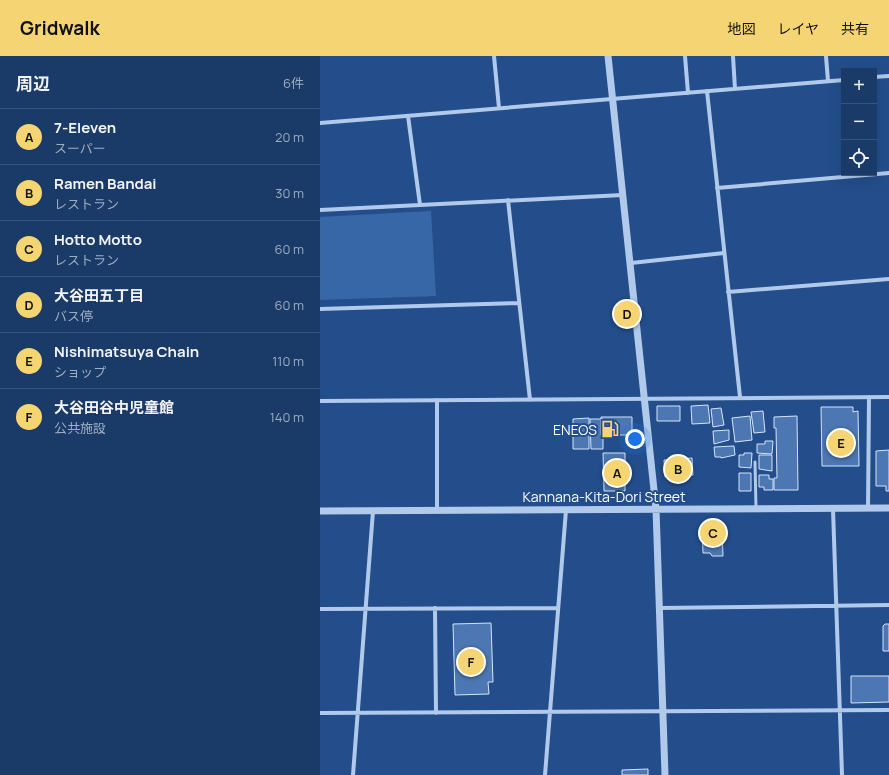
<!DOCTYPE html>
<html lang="ja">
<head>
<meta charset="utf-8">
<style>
	:root { --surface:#1a3a68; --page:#274571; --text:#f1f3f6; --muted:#9fadc0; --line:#38547c; --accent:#f5d474 }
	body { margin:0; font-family:Manrope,"Noto Sans JP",sans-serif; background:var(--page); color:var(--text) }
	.controls { position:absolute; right:12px; top:12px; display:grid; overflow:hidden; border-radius:0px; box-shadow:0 4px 16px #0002 }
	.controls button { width:36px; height:36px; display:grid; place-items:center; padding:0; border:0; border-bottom:1px solid var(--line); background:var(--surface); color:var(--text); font:20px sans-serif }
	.you { position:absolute; left:315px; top:383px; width:14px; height:14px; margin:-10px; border:3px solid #fff; border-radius:50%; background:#1a73e8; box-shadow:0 0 0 6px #1a73e833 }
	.badge { display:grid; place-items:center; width:26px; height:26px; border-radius:50%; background:var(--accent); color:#111; font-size:13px; font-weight:700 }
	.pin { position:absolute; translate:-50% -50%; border:2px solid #fff; box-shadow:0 1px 4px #0006 }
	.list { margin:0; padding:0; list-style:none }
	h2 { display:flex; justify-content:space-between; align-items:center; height:52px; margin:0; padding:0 16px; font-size:17px }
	h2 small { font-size:13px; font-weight:400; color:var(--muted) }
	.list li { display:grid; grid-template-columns:26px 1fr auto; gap:12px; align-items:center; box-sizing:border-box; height:56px; padding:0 16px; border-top:1px solid var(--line) }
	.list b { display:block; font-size:15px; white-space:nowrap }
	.list p { margin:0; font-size:13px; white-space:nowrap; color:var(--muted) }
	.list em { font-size:13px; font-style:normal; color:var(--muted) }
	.icon { flex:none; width:22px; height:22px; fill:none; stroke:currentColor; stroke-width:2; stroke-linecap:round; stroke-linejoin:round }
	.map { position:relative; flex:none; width:569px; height:719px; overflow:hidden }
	header { display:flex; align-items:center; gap:24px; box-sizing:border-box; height:56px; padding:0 20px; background:var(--accent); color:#111 }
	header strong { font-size:19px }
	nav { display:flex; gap:22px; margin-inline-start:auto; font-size:14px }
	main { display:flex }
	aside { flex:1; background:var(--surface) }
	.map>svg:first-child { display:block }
	.green { fill:#3867a8 }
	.building { fill:#4c77b2; stroke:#d6e4f8 }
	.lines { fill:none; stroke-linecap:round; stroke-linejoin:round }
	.service { stroke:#b1caeb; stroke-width:3 }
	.minor { stroke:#b1caeb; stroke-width:4 }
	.tertiary { stroke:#b1caeb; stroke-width:7 }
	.labels { text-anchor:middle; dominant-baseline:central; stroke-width:4; stroke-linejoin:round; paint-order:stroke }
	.poi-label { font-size:14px; fill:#fff; stroke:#234e8b; text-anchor:end }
	.street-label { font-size:14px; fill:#fff; stroke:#234e8b }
</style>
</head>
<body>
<header>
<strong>Gridwalk</strong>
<nav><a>地図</a><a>レイヤ</a><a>共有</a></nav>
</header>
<main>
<aside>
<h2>周辺<small>6件</small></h2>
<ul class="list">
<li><span class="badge">A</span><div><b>7-Eleven</b><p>スーパー</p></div><em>20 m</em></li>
<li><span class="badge">B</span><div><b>Ramen Bandai</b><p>レストラン</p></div><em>30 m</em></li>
<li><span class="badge">C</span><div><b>Hotto Motto</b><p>レストラン</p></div><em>60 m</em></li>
<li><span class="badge">D</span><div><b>大谷田五丁目</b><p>バス停</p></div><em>60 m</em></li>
<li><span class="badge">E</span><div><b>Nishimatsuya Chain</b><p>ショップ</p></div><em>110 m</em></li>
<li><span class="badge">F</span><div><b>大谷田谷中児童館</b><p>公共施設</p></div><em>140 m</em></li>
</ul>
</aside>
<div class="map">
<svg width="569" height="719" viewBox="0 0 569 719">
	<rect width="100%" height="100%" fill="#234e8b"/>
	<path class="green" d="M111,155L116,240L0,244V161Z"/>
	<path class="building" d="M388,349L390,367L372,368L371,350Z
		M337,350H360V365H337Z
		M501,351H533V356L538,355L539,410H502Z
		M401,352L404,369L393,371L391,353Z
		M443,355L445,376L434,377L431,356Z
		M430,360L432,384L415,386L412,362Z
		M477,360L478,434H454V422H457L456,372H454V361Z
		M281,361H312V379H281Z
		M269,362V393H253V363Z
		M270,363H283V393H271Z
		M409,374V384L394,388L393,375Z
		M445,385H453L452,398L437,397V388H445Z
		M414,390L415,399L401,402V401H395L394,391Z
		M569,394V435H566V430H556V395Z
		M283,397H305V435H284Z
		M424,397H432L431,412L419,411V399H424Z
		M439,399H452V415L439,413Z
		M372,402L373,419L345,421L344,404Z
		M419,417H431V435H419Z
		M439,419H449V423H453V434H444V431H439Z
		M382,472H402L403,500H392L390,497H383Z
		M171,567L173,626H168L169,638L135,639L133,568Z
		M565,568H569V595H563V570Z
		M531,620H569V646L531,647Z
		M328,713V719H302V714Z"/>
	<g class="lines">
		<path class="service" d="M435,406L436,452"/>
		<path class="minor" d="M174,0L179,52
			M365,0L368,37
			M413,0L415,33
			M506,0L508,25
			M554,21L569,20
			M387,35L420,341
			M88,60L100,149
			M0,67L524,24
			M397,132L569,117
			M188,144L210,344
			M0,154L303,139
			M311,207L404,197
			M408,236L569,223
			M0,253L199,247
			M117,344V454
			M0,345L569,341
			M513,453L522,719
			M548,453L549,341
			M115,552L116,657
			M340,552L569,549
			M0,553L238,552
			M0,657L569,654
			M33,719L53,455
			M225,719L246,454"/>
		<path class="tertiary" d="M288,0L336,453L345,719
			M0,455L569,452"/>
	</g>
	<defs>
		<g id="fuel-bare" transform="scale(1.38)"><path d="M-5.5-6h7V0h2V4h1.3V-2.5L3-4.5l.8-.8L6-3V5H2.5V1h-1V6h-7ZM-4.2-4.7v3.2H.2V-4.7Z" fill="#f5d474" stroke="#234e8b" stroke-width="2.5" paint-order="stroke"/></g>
	</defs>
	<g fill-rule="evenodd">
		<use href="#fuel-bare" x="290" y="373"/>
	</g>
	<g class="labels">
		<g class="poi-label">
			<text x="277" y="373">ENEOS</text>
		</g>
		<g class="street-label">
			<text x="284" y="440">Kannana-Kita-Dori Street</text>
		</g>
	</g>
</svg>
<div class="controls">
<button>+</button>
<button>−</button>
<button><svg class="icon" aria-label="locate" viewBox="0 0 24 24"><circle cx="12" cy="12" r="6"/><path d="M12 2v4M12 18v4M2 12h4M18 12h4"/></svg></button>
</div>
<div class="you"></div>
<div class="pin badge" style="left:297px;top:417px">A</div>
<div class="pin badge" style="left:358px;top:413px">B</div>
<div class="pin badge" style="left:393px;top:477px">C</div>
<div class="pin badge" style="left:307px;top:258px">D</div>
<div class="pin badge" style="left:521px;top:387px">E</div>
<div class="pin badge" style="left:151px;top:606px">F</div>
</div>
</main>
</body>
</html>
